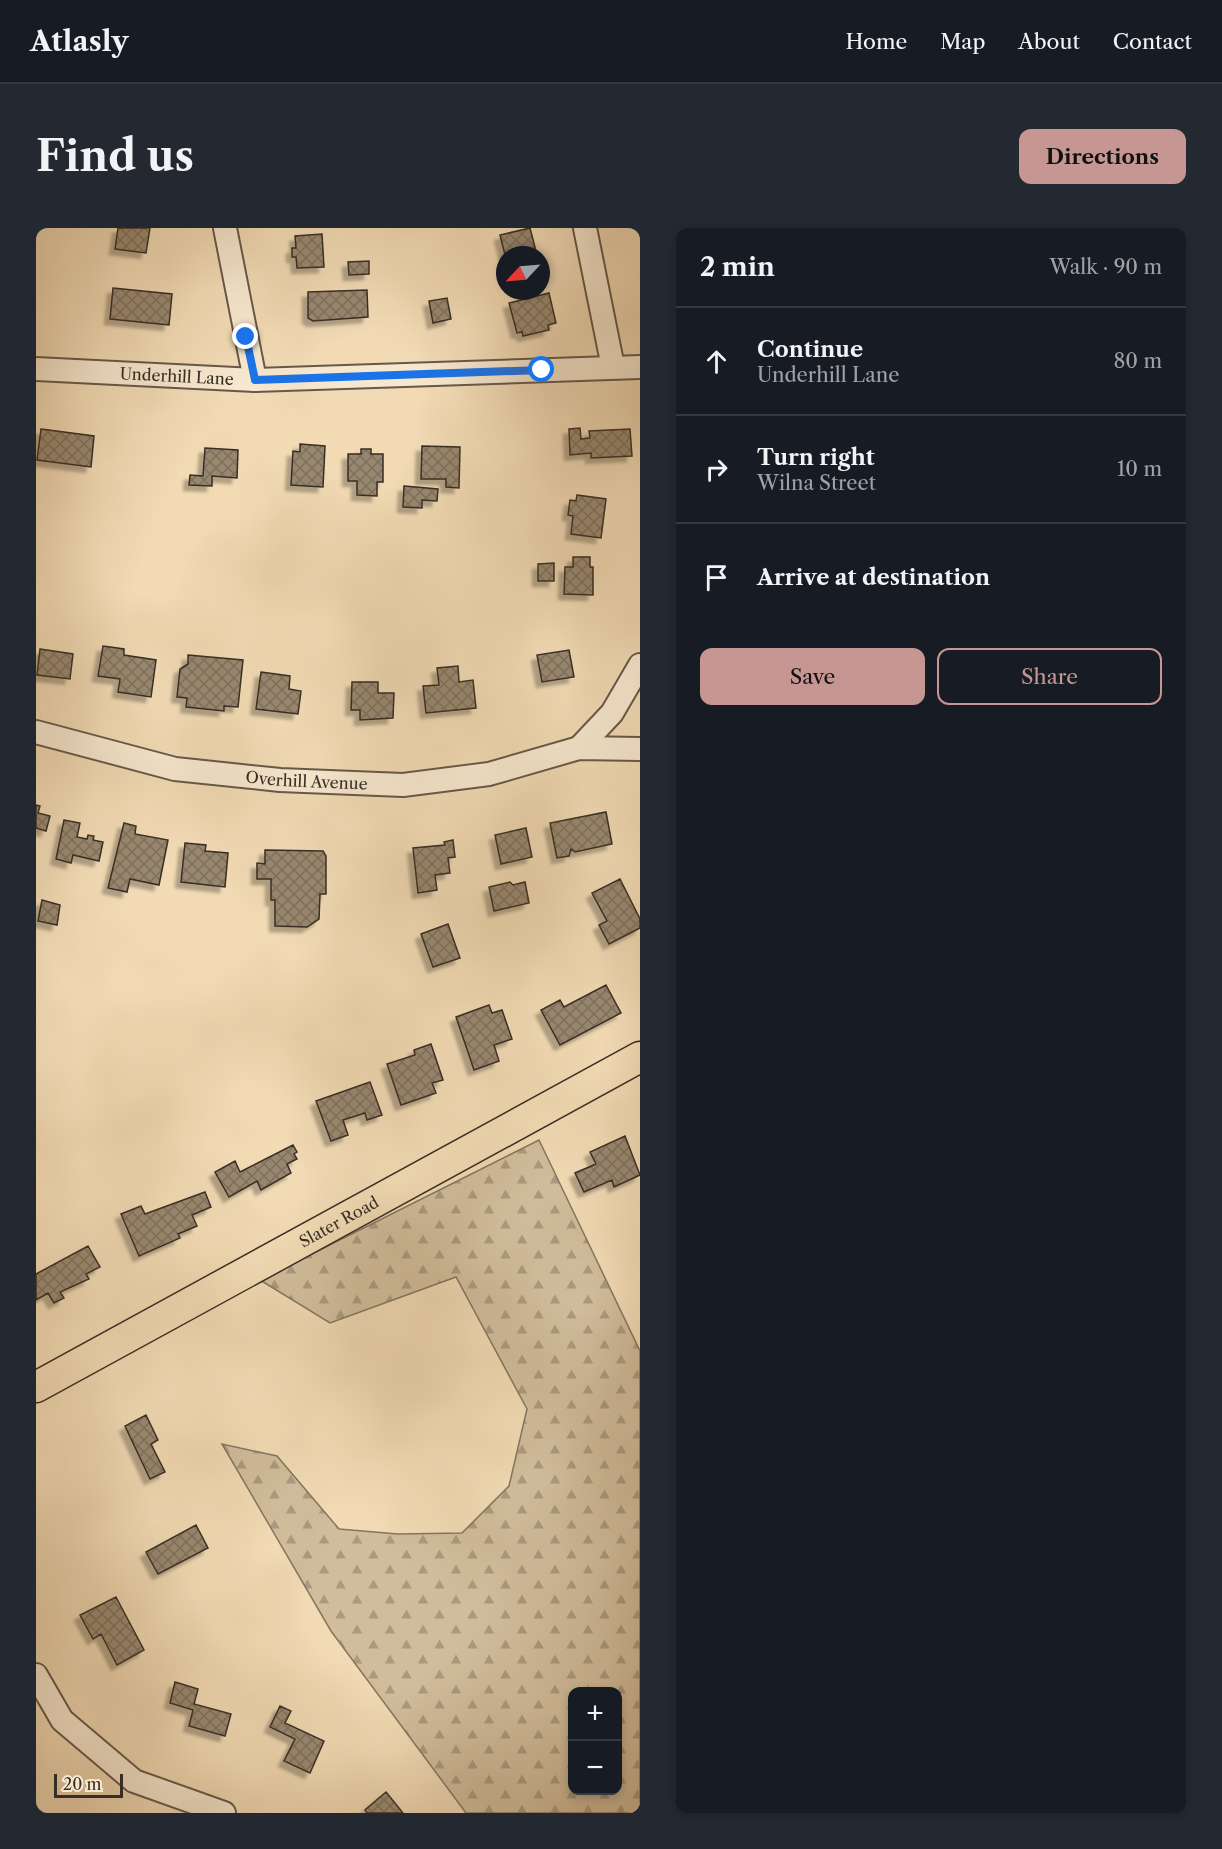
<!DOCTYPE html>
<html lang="en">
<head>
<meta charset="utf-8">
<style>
	:root { --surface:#171b24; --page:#242831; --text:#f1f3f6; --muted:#9ea1a6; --line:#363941; --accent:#c59692 }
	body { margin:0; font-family:"Libre Caslon Text",serif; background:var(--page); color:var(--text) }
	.controls { position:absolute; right:18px; bottom:18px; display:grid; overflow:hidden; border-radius:12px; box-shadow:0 3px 9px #0003 }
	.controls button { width:54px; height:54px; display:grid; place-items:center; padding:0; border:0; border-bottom:2px solid var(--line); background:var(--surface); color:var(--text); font:30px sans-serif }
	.compass { position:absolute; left:460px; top:18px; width:54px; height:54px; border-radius:50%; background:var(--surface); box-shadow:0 3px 9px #0003; rotate:244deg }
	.scale { position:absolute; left:18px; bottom:15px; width:69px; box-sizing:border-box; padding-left:6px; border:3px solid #372e25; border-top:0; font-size:16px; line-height:21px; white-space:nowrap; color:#372e25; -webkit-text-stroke:4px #f6e7ce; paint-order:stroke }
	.stop { position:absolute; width:18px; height:18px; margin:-14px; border:4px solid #1a73e8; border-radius:50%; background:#fff }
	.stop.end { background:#1a73e8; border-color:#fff; box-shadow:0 2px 6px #0008 }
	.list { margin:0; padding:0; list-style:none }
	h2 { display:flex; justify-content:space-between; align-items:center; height:78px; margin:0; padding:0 24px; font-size:26px }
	h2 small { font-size:20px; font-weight:400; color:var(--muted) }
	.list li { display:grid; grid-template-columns:39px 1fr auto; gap:18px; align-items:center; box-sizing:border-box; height:108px; padding:0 24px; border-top:2px solid var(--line) }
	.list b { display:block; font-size:22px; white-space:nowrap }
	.list p { margin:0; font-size:20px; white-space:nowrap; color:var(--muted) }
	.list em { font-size:20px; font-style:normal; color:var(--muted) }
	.actions { display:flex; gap:12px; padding:18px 24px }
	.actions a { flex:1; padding:14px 0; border:2px solid var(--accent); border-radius:12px; text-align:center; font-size:21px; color:var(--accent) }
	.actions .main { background:var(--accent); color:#111 }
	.icon { flex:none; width:33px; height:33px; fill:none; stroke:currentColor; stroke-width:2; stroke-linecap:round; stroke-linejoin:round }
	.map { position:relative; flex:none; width:604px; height:1585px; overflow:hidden; border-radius:12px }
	header { display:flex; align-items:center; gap:36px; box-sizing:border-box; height:84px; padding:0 30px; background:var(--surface); border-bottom:2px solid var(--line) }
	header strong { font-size:28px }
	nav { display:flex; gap:33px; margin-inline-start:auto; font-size:21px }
	.intro { display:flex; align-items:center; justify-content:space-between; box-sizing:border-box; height:144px; padding:0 36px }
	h1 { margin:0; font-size:42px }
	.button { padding:15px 27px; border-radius:12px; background:var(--accent); color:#111; font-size:21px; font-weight:700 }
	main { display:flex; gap:36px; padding:0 36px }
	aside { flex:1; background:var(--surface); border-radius:12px; box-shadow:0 3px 9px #0003 }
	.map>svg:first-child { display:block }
	.forest { fill:url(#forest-firs); stroke:#847660; stroke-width:1.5; fill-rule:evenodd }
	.building { fill:url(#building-cross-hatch); stroke:#372e25; stroke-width:1.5; filter:url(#shadow) }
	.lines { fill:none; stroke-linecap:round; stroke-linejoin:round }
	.minor-casing { stroke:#665949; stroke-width:26 }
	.major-casing { stroke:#372e25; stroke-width:33 }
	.minor { stroke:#f6e7ce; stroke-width:22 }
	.major { stroke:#f1dab4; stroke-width:30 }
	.route { stroke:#1a73e8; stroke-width:8 }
	.labels { text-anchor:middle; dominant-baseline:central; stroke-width:4.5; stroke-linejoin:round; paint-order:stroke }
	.street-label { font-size:16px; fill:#372e25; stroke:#f6e7ce }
</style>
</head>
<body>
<header>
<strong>Atlasly</strong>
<nav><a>Home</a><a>Map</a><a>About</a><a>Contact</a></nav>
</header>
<div class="intro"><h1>Find us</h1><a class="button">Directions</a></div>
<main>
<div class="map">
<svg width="604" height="1585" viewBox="0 0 604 1585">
	<defs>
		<pattern id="forest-firs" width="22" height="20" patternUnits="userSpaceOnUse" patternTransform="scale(1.5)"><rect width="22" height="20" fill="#d1bd9c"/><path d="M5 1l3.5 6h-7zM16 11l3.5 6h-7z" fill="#aa9a7f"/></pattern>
		<pattern id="building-cross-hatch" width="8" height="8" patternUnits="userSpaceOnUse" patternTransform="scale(1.5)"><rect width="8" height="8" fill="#98876f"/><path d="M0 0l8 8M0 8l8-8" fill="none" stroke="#7d6f5b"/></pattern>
		<filter id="shadow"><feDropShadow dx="-5.5" dy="5.5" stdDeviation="1.5" flood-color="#0004"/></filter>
	</defs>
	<rect width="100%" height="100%" fill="#f1dab4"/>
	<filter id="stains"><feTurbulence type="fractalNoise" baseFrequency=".00333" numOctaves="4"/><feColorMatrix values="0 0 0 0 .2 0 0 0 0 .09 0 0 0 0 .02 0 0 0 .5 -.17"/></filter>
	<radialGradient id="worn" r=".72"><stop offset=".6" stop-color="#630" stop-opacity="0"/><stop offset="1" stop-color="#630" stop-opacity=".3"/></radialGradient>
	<path class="forest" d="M503,912L604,1123V1585H430L295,1403L186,1216L241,1228L303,1301L362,1306L426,1305L473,1258L491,1181L420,1049L294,1095L224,1052ZM536,1464H582V1562H536Z"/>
	<path class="building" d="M82,0H114L110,25L79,21Z
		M494,0L501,27H469L464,7Z
		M286,6L288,39L261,40L260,29H256V20H260L259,8Z
		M333,33V46L313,47L312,34Z
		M77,60L136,66L133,97L74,91Z
		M331,62L332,89L277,93L272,90V64Z
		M513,65L520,95L512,97L513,102L487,108L486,104L481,105L473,75Z
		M411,70L415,91L397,95L393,73Z
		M544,200L545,211L554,210L553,203L594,201L596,228L555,230V225L534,227L533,201Z
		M5,201L58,208L55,239L1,232Z
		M264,216L289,218L287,259L255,257L257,223L264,224Z
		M386,218L424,219L423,260L410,259V251H385Z
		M169,220L202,222L201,250L176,248V258L153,257L154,247L167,248Z
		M325,221H335V226H347V254H341V268L321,267V253H312V226H325Z
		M368,258L402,261L401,273L386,272V280L367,279Z
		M541,267L570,271L565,310L535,306L537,288L532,287L534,272L540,273Z
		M537,329H554V339H557V367L528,366L529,339H537Z
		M518,335V353H502V336Z
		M67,418L88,421V427L120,432L115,469L82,464L84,451L62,448Z
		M4,421L37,426L34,451L1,447Z
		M533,422L538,449L506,454L501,427Z
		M152,427L207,432L202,479L188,478V483L150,479L151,470L141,469L144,441L152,436Z
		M422,438L423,454L437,452L440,480L390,485L387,458L403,457L401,440Z
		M225,444L254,448L253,461L265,463L262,486L220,481Z
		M316,454H342V465H358L357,490L324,492V482H315Z
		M0,577L4,578L2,585L14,588L10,603L0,600Z
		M570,584L576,616L539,624L535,621L533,628L521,630L514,595Z
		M28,592L44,595L41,609L51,611L52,607L58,608L57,612L67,614L63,633L37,627L35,635L20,631Z
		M88,595L100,598L99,606L132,612L123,657L94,651L91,664L72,660Z
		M490,600L496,629L465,636L459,607Z
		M417,612L419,629L412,630L414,645L399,647L401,662L382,665L377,620L409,617L408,614Z
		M149,615L170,617L169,623L192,625L189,659L145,654Z
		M229,622L287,623L290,628V666H284L283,691L271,699L239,698V672H235V651H221V635L229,636Z
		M584,651L604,691V700L573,716L563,697L571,693L556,665Z
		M474,654L477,657L489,654L493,675L458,683L453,659Z
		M6,672L24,677L21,697L2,693Z
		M412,696L424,730L397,739L385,706Z
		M570,757L585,785L524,817L505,782L524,772L528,779Z
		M453,777L456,785L466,782L476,811L458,817L463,833L438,842L420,789Z
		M395,816L407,852L396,855L400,865L365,877L351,836L379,827L378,822Z
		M334,854L346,887L331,892L329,885L307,892L312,907L295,913L280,873Z
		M589,908L604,947L578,959L576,952L548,964L539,945L560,936L554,924Z
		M257,917L261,924L258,926L261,931L251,936L255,945L225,962L221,953L193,969L179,944L199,933L204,944Z
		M169,964L175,979L156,987L161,998L142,1006L144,1010L103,1028L85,986L105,978L109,986Z
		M52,1018L64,1039L50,1046L53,1051L24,1064L28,1070L18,1075L12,1065L0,1072V1046Z
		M110,1187L122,1212L115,1216L129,1244L114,1251L89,1198Z
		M160,1297L172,1320L122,1346L110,1324Z
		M80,1369L108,1422L81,1437L65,1406L57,1411L44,1387Z
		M139,1454L162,1461L158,1476L195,1486L189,1508L153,1498L157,1482L134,1475Z
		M244,1478L255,1483L249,1495L288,1513L274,1545L248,1533L259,1511L234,1499Z
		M350,1564L367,1585H331L329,1582Z"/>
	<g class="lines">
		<g class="minor-casing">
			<g id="minor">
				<path d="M189,0L219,152"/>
				<path d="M549,0L577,139"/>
				<path id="s1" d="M0,141L219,152L604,139"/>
				<path id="s2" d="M0,504L139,541L244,552L367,557L453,546L543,520L604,521"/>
				<path d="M543,520L576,485L604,437"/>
				<path d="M0,1447L26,1492L98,1553L188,1585"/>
			</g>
		</g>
		<g class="major-casing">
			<g id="major">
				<path id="s3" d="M0,1159L604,829"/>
			</g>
		</g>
		<use href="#minor" class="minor"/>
		<use href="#major" class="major"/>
	</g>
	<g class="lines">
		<path class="route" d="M210,109L219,152L506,142"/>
	</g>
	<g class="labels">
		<g class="street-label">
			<text stroke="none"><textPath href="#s1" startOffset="141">Underhill Lane</textPath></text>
			<text stroke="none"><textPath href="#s2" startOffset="276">Overhill Avenue</textPath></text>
			<text stroke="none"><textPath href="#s3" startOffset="345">Slater Road</textPath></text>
		</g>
	</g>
	<rect width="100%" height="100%" filter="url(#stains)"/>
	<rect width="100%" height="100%" fill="url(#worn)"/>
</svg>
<div class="controls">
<button>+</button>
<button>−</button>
</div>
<svg class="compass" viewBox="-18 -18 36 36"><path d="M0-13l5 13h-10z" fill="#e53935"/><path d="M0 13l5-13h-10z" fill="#9ea1a6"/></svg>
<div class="scale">20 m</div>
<div class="stop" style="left:506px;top:142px"></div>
<div class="stop end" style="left:210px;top:109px"></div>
</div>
<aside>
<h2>2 min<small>Walk · 90 m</small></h2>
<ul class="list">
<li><svg class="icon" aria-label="ahead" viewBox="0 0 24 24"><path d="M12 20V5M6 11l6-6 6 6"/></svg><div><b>Continue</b><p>Underhill Lane</p></div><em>80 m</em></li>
<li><svg class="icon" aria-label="right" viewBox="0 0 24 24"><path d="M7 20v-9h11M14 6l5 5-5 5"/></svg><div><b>Turn right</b><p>Wilna Street</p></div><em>10 m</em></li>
<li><svg class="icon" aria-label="arrive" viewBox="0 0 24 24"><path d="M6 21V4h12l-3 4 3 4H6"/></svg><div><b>Arrive at destination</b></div></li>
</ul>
<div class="actions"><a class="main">Save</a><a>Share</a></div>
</aside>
</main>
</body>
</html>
